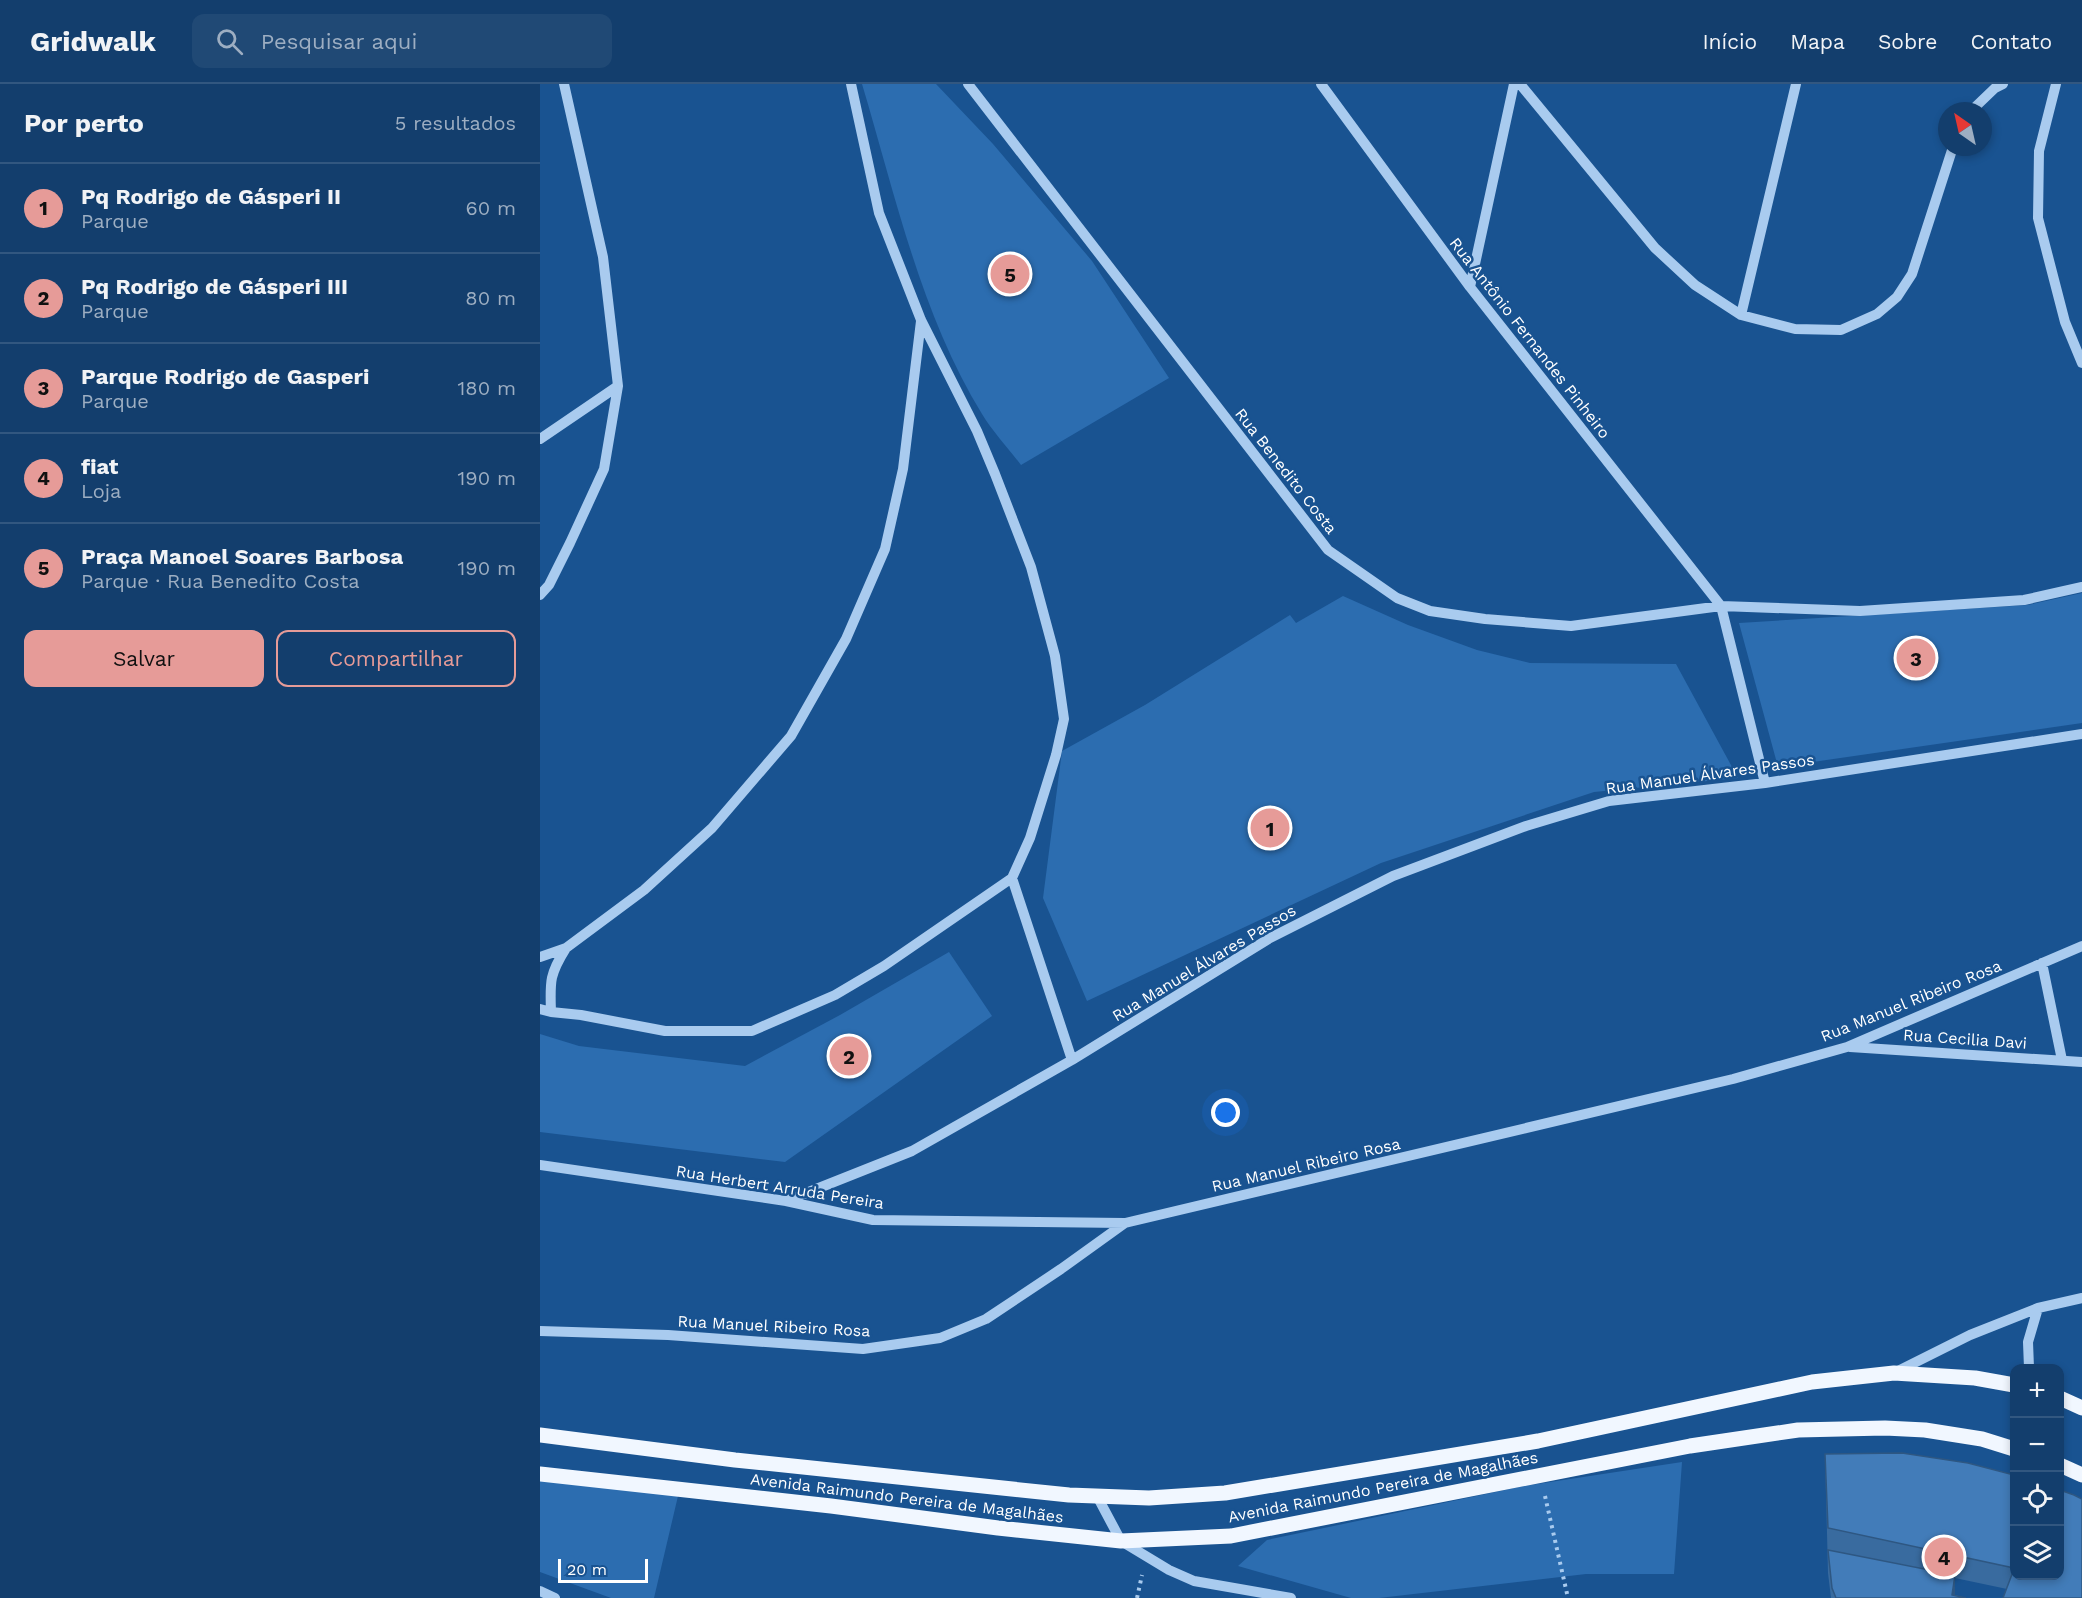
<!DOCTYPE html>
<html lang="pt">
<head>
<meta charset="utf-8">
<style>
	:root { --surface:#133e6d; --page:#204975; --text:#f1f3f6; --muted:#9daec2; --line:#325780; --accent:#e69b98 }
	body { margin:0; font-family:"Work Sans",sans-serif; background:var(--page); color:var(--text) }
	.controls { position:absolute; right:18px; bottom:18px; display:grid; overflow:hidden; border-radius:12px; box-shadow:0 3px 9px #0003 }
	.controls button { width:54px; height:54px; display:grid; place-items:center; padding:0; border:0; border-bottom:2px solid var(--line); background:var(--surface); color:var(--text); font:30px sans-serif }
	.compass { position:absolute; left:1398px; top:18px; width:54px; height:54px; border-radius:50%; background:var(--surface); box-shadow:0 3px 9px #0003; rotate:326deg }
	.scale { position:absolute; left:18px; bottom:15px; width:90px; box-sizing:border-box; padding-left:6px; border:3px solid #fff; border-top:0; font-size:16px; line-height:21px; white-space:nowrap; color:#fff; -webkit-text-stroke:4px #195391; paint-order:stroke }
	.you { position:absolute; left:686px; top:1029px; width:21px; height:21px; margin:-15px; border:4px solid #fff; border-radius:50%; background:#1a73e8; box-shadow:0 0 0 9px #1a73e833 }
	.badge { display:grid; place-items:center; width:39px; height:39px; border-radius:50%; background:var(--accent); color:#111; font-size:20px; font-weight:700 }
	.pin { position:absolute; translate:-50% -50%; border:3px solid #fff; box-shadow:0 2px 6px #0006 }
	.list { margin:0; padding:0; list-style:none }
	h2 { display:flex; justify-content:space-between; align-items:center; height:78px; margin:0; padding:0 24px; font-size:26px }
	h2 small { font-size:20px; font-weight:400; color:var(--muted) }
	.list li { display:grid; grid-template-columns:39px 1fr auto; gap:18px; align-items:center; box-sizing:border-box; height:90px; padding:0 24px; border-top:2px solid var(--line) }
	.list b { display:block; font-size:22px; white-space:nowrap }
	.list p { margin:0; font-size:20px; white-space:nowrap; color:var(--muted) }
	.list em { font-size:20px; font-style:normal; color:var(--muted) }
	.actions { display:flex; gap:12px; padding:18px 24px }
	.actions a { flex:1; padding:14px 0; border:2px solid var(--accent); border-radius:12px; text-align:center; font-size:21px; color:var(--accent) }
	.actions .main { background:var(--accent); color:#111 }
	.icon { flex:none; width:33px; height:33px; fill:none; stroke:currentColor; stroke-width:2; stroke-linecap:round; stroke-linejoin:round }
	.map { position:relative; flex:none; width:1542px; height:1514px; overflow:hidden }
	header { display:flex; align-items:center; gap:36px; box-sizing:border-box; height:84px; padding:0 30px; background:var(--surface); border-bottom:2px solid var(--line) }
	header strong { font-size:28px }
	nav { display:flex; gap:33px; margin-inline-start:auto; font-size:21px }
	.search { width:420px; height:54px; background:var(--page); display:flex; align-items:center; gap:15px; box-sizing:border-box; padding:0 21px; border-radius:12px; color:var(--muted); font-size:22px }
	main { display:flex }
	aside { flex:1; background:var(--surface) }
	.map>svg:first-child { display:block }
	.green { fill:#2c6db0 }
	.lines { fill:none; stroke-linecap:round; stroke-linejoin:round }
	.path { stroke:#a9cbef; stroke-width:4; stroke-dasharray:3 4.5; stroke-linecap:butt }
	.minor { stroke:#a9cbef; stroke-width:10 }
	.major { stroke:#f1f7ff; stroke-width:15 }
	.wall { fill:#396b9f }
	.shaded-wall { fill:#2e5782 }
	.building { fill:#427cb9; stroke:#2e5782; stroke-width:1.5 }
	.labels { text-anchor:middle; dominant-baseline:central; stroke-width:5; stroke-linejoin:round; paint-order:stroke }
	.street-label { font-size:16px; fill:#fff; stroke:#195391 }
</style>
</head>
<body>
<header>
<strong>Gridwalk</strong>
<div class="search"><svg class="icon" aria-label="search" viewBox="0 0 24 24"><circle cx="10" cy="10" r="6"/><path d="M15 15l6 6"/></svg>Pesquisar aqui</div>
<nav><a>Início</a><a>Mapa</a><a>Sobre</a><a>Contato</a></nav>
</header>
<main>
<aside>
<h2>Por perto<small>5 resultados</small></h2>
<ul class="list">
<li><span class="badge">1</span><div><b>Pq Rodrigo de Gásperi II</b><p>Parque</p></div><em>60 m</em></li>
<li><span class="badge">2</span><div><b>Pq Rodrigo de Gásperi III</b><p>Parque</p></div><em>80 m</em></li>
<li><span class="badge">3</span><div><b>Parque Rodrigo de Gasperi</b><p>Parque</p></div><em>180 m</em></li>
<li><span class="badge">4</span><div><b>fiat</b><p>Loja</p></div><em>190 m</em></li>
<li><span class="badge">5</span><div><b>Praça Manoel Soares Barbosa</b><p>Parque · Rua Benedito Costa</p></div><em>190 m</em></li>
</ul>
<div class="actions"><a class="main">Salvar</a><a>Compartilhar</a></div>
</aside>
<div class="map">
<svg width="1542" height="1514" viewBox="0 0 1542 1514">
	<rect width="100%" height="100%" fill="#195391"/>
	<path class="green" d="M322,0H396L453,60L552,177L629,294L481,381C468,364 453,348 442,330C381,231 355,110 322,0Z
		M1542,509V639L1238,683L1199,539L1488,521Z
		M803,512L868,541L937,566L990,579L1136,580L1198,694L1054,708L841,779L547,917L503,814L522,667L605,621L750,531L756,539Z
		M409,868L452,932L245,1078L0,1048V950L39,962L205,982L300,931Z
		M1142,1378L1134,1490H1046L839,1514H811L698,1482L727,1456L984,1402Z
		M0,1388L138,1412L114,1514H71L0,1488Z"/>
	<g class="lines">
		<path class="path" d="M1005,1412L1028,1514
			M597,1514L602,1491"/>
		<path class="minor" d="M428,0L788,466L857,514L890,527L945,535L1031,542L1181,522L1320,527L1484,516L1542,503
			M781,0L930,203L1181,522L1225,699
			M980,0L1115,164L1155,201L1201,231L1255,245L1301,246L1337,230L1357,213L1372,190L1413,63
			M1516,0L1499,67L1498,134L1525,238L1542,279
			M1431,27L1455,4L1463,0
			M930,203L974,0
			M1201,231L1256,0
			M0,355L78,302
			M0,511L9,501L30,459L64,385L78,302L63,173L24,0
			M472,794L532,976
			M0,873L26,864L104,806L172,744L251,652L306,555L345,465L363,385L381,237
			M1502,879L1522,976
			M0,925L11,928L41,931L125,947H212L295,911L344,882L472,794L490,754L516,671L524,635L515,572L491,483L455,390L437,347L381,236L339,129L311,0
			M11,928C10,898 9,891 26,864
			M1310,963L1542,978
			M0,1081L246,1117L333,1136L585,1139
			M246,1117L372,1067L532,976L730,854L853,792L986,742L1069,717L1225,699L1542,650
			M0,1247L128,1251L323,1265L400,1254L446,1235L521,1185L585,1139L1193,995L1307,963L1542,862
			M1489,1284L1488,1258L1498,1224
			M1356,1288L1430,1251L1498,1224L1542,1214
			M557,1412L581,1457L629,1486L654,1497L751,1514
			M0,1507L15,1514"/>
		<path class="major" d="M1520,1314L1542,1324
			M0,1351L195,1376L529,1411L609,1414L685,1409L998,1357L1272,1298L1354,1289L1435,1294L1474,1301
			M1520,1381L1542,1391
			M0,1390L291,1422L458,1444L581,1457L691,1452L1150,1362L1258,1346L1345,1344L1385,1346L1442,1355L1474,1365"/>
	</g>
	<path class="wall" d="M1285,1370L1474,1391V1491L1467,1505L1415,1494V1511L1426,1514H1291L1288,1489Z"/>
	<path class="shaded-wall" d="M1415,1491V1514H1412Z"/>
	<path class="building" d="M1362,1369L1428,1379L1474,1391V1484L1288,1444L1285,1370Z
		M1520,1406L1534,1411L1542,1415V1514H1463L1474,1485V1491H1520Z
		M1288,1466L1415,1491L1412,1511L1426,1514H1296L1292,1504Z"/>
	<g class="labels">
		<g class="street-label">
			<text transform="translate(990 254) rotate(52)">Rua Antônio Fernandes Pinheiro</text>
			<text transform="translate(746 387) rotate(52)">Rua Benedito Costa</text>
			<text transform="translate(1170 690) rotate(-8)">Rua Manuel Álvares Passos</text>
			<text transform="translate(664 879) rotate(-31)">Rua Manuel Álvares Passos</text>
			<text transform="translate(1371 917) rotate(-22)">Rua Manuel Ribeiro Rosa</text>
			<text transform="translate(1425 955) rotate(4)">Rua Cecilia Davi</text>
			<text transform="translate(766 1081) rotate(-13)">Rua Manuel Ribeiro Rosa</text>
			<text transform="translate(240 1103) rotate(9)">Rua Herbert Arruda Pereira</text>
			<text transform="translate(234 1242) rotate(3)">Rua Manuel Ribeiro Rosa</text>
			<text transform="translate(843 1403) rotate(-11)">Avenida Raimundo Pereira de Magalhães</text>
			<text transform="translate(367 1414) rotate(7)">Avenida Raimundo Pereira de Magalhães</text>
		</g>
	</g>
</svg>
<div class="controls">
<button>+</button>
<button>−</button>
<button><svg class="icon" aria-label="locate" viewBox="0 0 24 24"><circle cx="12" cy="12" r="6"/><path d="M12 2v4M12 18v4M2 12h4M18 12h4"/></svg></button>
<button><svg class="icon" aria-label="layers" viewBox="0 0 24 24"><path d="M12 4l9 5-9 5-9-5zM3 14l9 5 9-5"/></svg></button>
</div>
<svg class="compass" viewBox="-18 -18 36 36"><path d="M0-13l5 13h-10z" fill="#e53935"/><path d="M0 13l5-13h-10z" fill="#9daec2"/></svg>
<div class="scale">20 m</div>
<div class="you"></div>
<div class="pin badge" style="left:730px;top:744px">1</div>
<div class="pin badge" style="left:309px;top:972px">2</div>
<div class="pin badge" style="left:1376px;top:574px">3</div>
<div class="pin badge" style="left:1404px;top:1473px">4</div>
<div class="pin badge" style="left:470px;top:190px">5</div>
</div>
</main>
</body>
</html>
